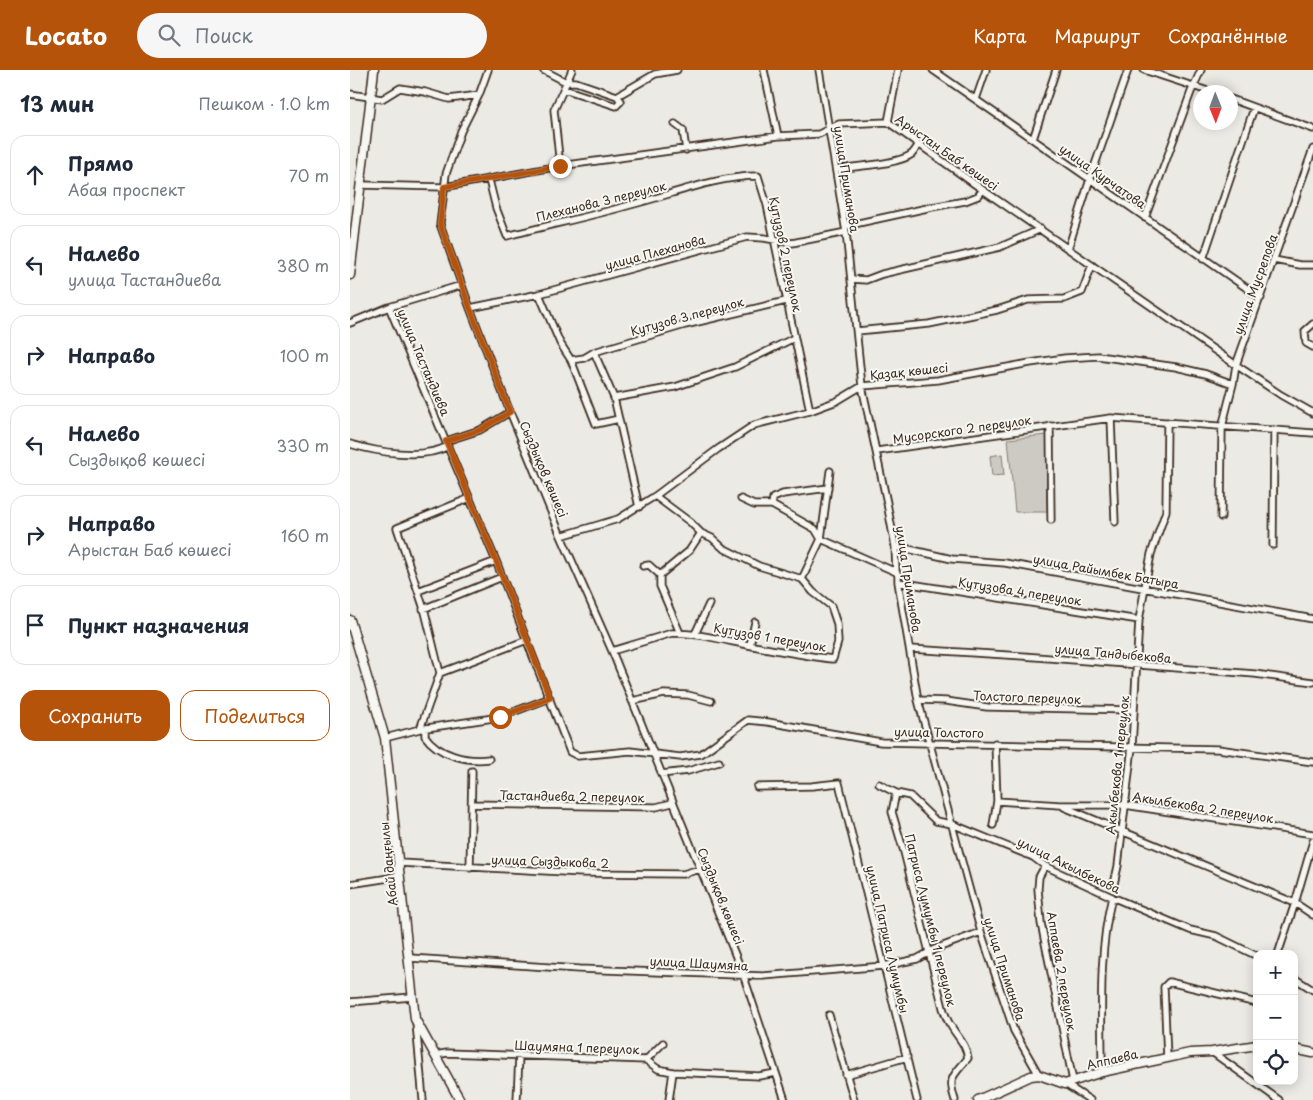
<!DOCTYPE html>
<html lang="ru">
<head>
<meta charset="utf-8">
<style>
	:root { --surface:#fff; --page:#f6f6f7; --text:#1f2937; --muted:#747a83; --line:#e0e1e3; --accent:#b45309 }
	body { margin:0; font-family:"Playpen Sans",sans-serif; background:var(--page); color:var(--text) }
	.controls { position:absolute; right:15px; bottom:15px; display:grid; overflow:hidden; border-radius:10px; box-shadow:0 2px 12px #0003 }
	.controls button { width:45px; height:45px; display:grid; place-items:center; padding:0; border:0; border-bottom:1px solid var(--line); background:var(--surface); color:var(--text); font:25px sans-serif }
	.compass { position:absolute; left:843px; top:15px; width:45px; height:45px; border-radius:50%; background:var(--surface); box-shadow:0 2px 12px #0003; rotate:179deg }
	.stop { position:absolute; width:15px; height:15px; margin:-11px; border:4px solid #b45309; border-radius:50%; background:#fff }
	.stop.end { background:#b45309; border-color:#fff; box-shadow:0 1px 5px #0008 }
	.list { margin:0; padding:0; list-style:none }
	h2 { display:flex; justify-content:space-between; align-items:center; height:65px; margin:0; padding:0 20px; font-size:21px }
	h2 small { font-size:16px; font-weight:400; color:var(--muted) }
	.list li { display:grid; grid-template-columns:32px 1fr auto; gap:15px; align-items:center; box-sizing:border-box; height:80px; margin:0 10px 10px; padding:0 10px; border:1px solid var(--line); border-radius:15px }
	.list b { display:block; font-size:19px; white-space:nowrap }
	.list p { margin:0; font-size:16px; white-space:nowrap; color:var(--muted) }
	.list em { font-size:16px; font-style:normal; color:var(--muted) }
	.actions { display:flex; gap:10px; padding:15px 20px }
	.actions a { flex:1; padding:11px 0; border:1px solid var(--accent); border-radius:15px; text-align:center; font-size:18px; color:var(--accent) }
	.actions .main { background:var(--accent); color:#fff }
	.icon { flex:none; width:28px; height:28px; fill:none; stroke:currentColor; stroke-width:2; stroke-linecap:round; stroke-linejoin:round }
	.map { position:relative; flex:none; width:963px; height:1030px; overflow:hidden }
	header { display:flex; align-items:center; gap:30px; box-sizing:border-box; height:70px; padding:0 25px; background:var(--accent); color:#fff }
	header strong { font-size:24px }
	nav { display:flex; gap:28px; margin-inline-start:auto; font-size:18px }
	.search { width:350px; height:45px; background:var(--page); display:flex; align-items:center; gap:12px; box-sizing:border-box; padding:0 18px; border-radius:28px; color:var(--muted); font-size:19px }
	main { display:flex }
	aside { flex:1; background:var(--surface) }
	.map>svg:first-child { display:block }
	.green { fill:#cdcac4; stroke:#847a71 }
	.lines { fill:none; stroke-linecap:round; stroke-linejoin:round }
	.street-casing { stroke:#3b2a1e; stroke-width:9 }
	.secondary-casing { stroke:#3b2a1e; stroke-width:11 }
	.street { stroke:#f6f6f2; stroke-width:5.5 }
	.secondary { stroke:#f6f6f2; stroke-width:8 }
	.route { stroke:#b45309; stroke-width:6 }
	.labels { text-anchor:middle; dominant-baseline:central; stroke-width:4; stroke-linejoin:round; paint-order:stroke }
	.street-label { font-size:12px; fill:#3b2a1e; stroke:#f6f6f2 }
</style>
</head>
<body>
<header>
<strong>Locato</strong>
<div class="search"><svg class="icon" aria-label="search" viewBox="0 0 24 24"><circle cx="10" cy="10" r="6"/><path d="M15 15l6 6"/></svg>Поиск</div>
<nav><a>Карта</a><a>Маршрут</a><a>Сохранённые</a></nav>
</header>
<main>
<aside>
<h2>13 мин<small>Пешком · 1.0 km</small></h2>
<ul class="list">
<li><svg class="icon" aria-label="ahead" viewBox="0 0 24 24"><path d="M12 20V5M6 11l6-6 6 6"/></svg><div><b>Прямо</b><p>Абая проспект</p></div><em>70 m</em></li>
<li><svg class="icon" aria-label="left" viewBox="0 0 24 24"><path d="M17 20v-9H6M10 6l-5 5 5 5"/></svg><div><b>Налево</b><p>улица Тастандиева</p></div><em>380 m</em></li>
<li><svg class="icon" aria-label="right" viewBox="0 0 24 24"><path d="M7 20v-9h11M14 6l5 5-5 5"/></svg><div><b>Направо</b></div><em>100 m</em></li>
<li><svg class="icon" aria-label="left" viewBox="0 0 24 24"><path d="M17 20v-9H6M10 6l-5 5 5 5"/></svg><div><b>Налево</b><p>Сыздықов көшесі</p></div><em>330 m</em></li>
<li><svg class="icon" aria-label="right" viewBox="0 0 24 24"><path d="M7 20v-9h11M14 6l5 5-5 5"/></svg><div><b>Направо</b><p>Арыстан Баб көшесі</p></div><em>160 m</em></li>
<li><svg class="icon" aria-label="arrive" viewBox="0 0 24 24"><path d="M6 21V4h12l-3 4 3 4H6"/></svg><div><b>Пункт назначения</b></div></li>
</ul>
<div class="actions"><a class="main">Сохранить</a><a>Поделиться</a></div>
</aside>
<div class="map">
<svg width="963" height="1030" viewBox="0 0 963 1030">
	<rect width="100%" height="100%" fill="#ebeae5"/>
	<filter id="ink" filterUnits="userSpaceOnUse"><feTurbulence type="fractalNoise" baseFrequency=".02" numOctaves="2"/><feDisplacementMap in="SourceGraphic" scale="10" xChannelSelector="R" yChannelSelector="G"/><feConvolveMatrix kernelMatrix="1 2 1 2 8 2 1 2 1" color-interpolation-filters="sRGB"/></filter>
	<g filter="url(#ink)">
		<path class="green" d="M697,365V442H665L658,369Z
			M652,384L654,405L642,406L640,386Z"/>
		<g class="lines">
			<g class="street-casing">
				<path id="street" d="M138,0L129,25L111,61L96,104L90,154L120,238L160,342L211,466L262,581L393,904L435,1030
					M193,0L216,12H226L267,26L271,31L266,36L214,19
					M414,0L428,66
					M469,0L496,162L512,316L537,433L545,476L546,502L548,505V512L568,630L631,862L664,961L689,1005
					M583,0L911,228
					M794,0L861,22
					M0,24L32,29L50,18L75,22L99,29L129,25
					M267,26L305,4L327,0
					M626,29L636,0
					M881,29L963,59
					M538,52L548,0
					M325,54L333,60L336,80
					M683,69L706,0
					M210,96L204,40L222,0
					M486,99C505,96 547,95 562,84C565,81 567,77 569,74
					M139,110L146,138L157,166C199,155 242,146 284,134C323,124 368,106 408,106L417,135L460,341
					M10,115L94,117L210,96L428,66L469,64L489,54L538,52L633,120L886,295L931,325L963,343
					M795,148L841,22L851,0
					M495,156L582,137L615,131L628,126L633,120
					M718,179L740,109L778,0
					M853,189L904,38
					M924,190L950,195H963
					M501,209L516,210L532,204L650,177L691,159
					M189,224L210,273L221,290L246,354L269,349
					M39,237L146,491L220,682L228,686L280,681L330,687L351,684L398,650L418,652L531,672L868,679L963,692
					M120,238L189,224L397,167L414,168L442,173L496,162
					M0,253L39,237L112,215
					M963,254L955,261L956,273L963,277
					M507,261L579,254L647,240L678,230L714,229L732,222L742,195
					M244,282L264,328L289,437
					M221,290L234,288L244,282L335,255L436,231
					M264,328L325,317L385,297L444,268
					M761,348L765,452
					M700,356L701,450
					M96,371L130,360L160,342
					M0,374C27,382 73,390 98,376
					M527,381L761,348L963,363
					M391,429L404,435H422L465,459L471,469L546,502
					M422,435L423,428L433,424L478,418
					M871,447L872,357L883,314L886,295L963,79
					M211,466L268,449L305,426L368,379L404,355L460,341L487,331L512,316L588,310L680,293L715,288L748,286L826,297L856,304L883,314
					M923,475L924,360
					M545,476L602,489L655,493L963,549
					M293,496L299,495L310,505V516L330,563
					M310,505L339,481L351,463
					M452,509L471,469L480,401
					M548,512L789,550
					M68,521L146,491
					M73,539L152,507
					M345,564L359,534
					M400,575L405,552
					M560,579L673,586L905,604L963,612
					M262,581L322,563C348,563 373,570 398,575C426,580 455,586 483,589L488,572L487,554L481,536L463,522L452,509L409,496L373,478L362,468L351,463L340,452L305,426
					M90,603L177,570
					M568,630L596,631L637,637L784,640
					M282,631L314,624L338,625L361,631
					M75,658V666C88,685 117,692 139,689
					M70,659L90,603L75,542L47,458L120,428
					M35,668L70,659L150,647L200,628
					M645,673L647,731L710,735H775L963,764
					M311,704L338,701L369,692
					M529,714L546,723L560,726L586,751L602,754L683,787L695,796L762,827L840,860L866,866L907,886
					M407,717L462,716L489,713L567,1030
					M546,723L542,742L554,782L593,938C595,944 597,951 601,956C608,968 616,974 618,988C604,1006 597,1006 605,1030
					M122,734L306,737L322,733
					M714,737L945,833L963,845
					M643,755L647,731
					M50,793L232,803L333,804L350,799
					M695,796L689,807L688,819L691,853L723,1011
					M120,798L122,701
					M0,814L39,808L50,804
					M764,814L768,796L782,677L789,550L801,484L816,441L817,352
					M928,884L945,833L963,771
					M60,888L229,899L413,906L534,896L567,889L585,879L631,862
					M944,908L963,920
					M0,932L62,927
					M479,945L504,1030
					M66,953L73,1030
					M862,982L929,1030
					M85,985L97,983L270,989L296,990L308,999L323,1002L409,1006L426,1003
					M817,988L814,917L819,912L907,933
					M296,990L313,973
					M752,1002C752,944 748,883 762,827
					M496,1005L557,987
					M715,1014L740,1030
					M167,1030L169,985
					M319,1030L323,1002"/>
			</g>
			<g class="secondary-casing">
				<path id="secondary" d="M0,205L24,0
					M0,550L35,668L65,949L110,1030
					M944,979L963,983
					M628,1030L681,1006L689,1005L715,1014L752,1002L817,988L840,983L862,982L907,975"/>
			</g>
			<use href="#street" class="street"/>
			<use href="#secondary" class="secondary"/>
		</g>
	</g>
	<g class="lines" filter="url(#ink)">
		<path class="route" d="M150,647L200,628L146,491L96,371L130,360L160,342L120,238L90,154L94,117L210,96"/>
	</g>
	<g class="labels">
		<g class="street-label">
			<text transform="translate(597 82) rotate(35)">Арыстан Баб көшесі</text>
			<text transform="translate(753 106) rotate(35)">улица Курчатова</text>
			<text transform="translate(497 109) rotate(81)">улица Приманова</text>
			<text transform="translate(251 131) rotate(-14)">Плеханова 3 переулок</text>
			<text transform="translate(305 182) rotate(-15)">улица Плеханова</text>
			<text transform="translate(436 184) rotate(78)">Кутузов 2 переулок</text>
			<text transform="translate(905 214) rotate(-70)">улица Мусрепова</text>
			<text transform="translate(337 246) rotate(-15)">Кутузов 3 переулок</text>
			<text transform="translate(74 292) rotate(67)">улица Тастандиева</text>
			<text transform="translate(559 301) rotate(-6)">Қазақ көшесі</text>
			<text transform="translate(612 359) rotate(-8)">Мусорского 2 переулок</text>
			<text transform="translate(194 399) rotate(67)">Сыздықов көшесі</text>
			<text transform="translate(756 501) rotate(10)">улица Райымбек Батыра</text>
			<text transform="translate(559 509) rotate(81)">улица Приманова</text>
			<text transform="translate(670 521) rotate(9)">Кутузова 4 переулок</text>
			<text transform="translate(420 567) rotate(10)">Кутузов 1 переулок</text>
			<text transform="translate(763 583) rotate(5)">улица Тандыбекова</text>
			<text transform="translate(677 627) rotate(2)">Толстого переулок</text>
			<text transform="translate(589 662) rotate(1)">улица Толстого</text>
			<text transform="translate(767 695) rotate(-84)">Акылбекова 1 переулок</text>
			<text transform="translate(222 726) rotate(1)">Тастандиева 2 переулок</text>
			<text transform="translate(853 737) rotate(9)">Акылбекова 2 переулок</text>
			<text transform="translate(200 791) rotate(2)">улица Сыздыкова 2</text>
			<text transform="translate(38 794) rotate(-96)">Абай даңғылы</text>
			<text transform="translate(719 795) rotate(26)">улица Акылбекова</text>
			<text transform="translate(371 826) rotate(68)">Сыздықов көшесі</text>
			<text transform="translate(581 850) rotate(76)">Патриса Лумумбы 1 переулок</text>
			<text transform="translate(538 869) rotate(77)">улица Патриса Лумумбы</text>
			<text transform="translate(349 893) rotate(3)">улица Шаумяна</text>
			<text transform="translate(655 899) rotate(72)">улица Приманова</text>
			<text transform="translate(712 901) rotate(80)">Аппаева 2 переулок</text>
			<text transform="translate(227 977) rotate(2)">Шаумяна 1 переулок</text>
			<text transform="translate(762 989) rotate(-13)">Аппаева</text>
		</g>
	</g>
</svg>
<div class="controls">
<button>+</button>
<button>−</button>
<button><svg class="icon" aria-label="locate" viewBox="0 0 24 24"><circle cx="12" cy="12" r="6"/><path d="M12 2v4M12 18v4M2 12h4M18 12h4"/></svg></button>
</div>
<svg class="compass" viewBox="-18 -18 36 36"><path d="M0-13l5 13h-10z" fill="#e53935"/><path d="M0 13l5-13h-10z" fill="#747a83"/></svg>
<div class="stop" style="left:150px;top:647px"></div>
<div class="stop end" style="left:210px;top:96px"></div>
</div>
</main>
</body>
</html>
